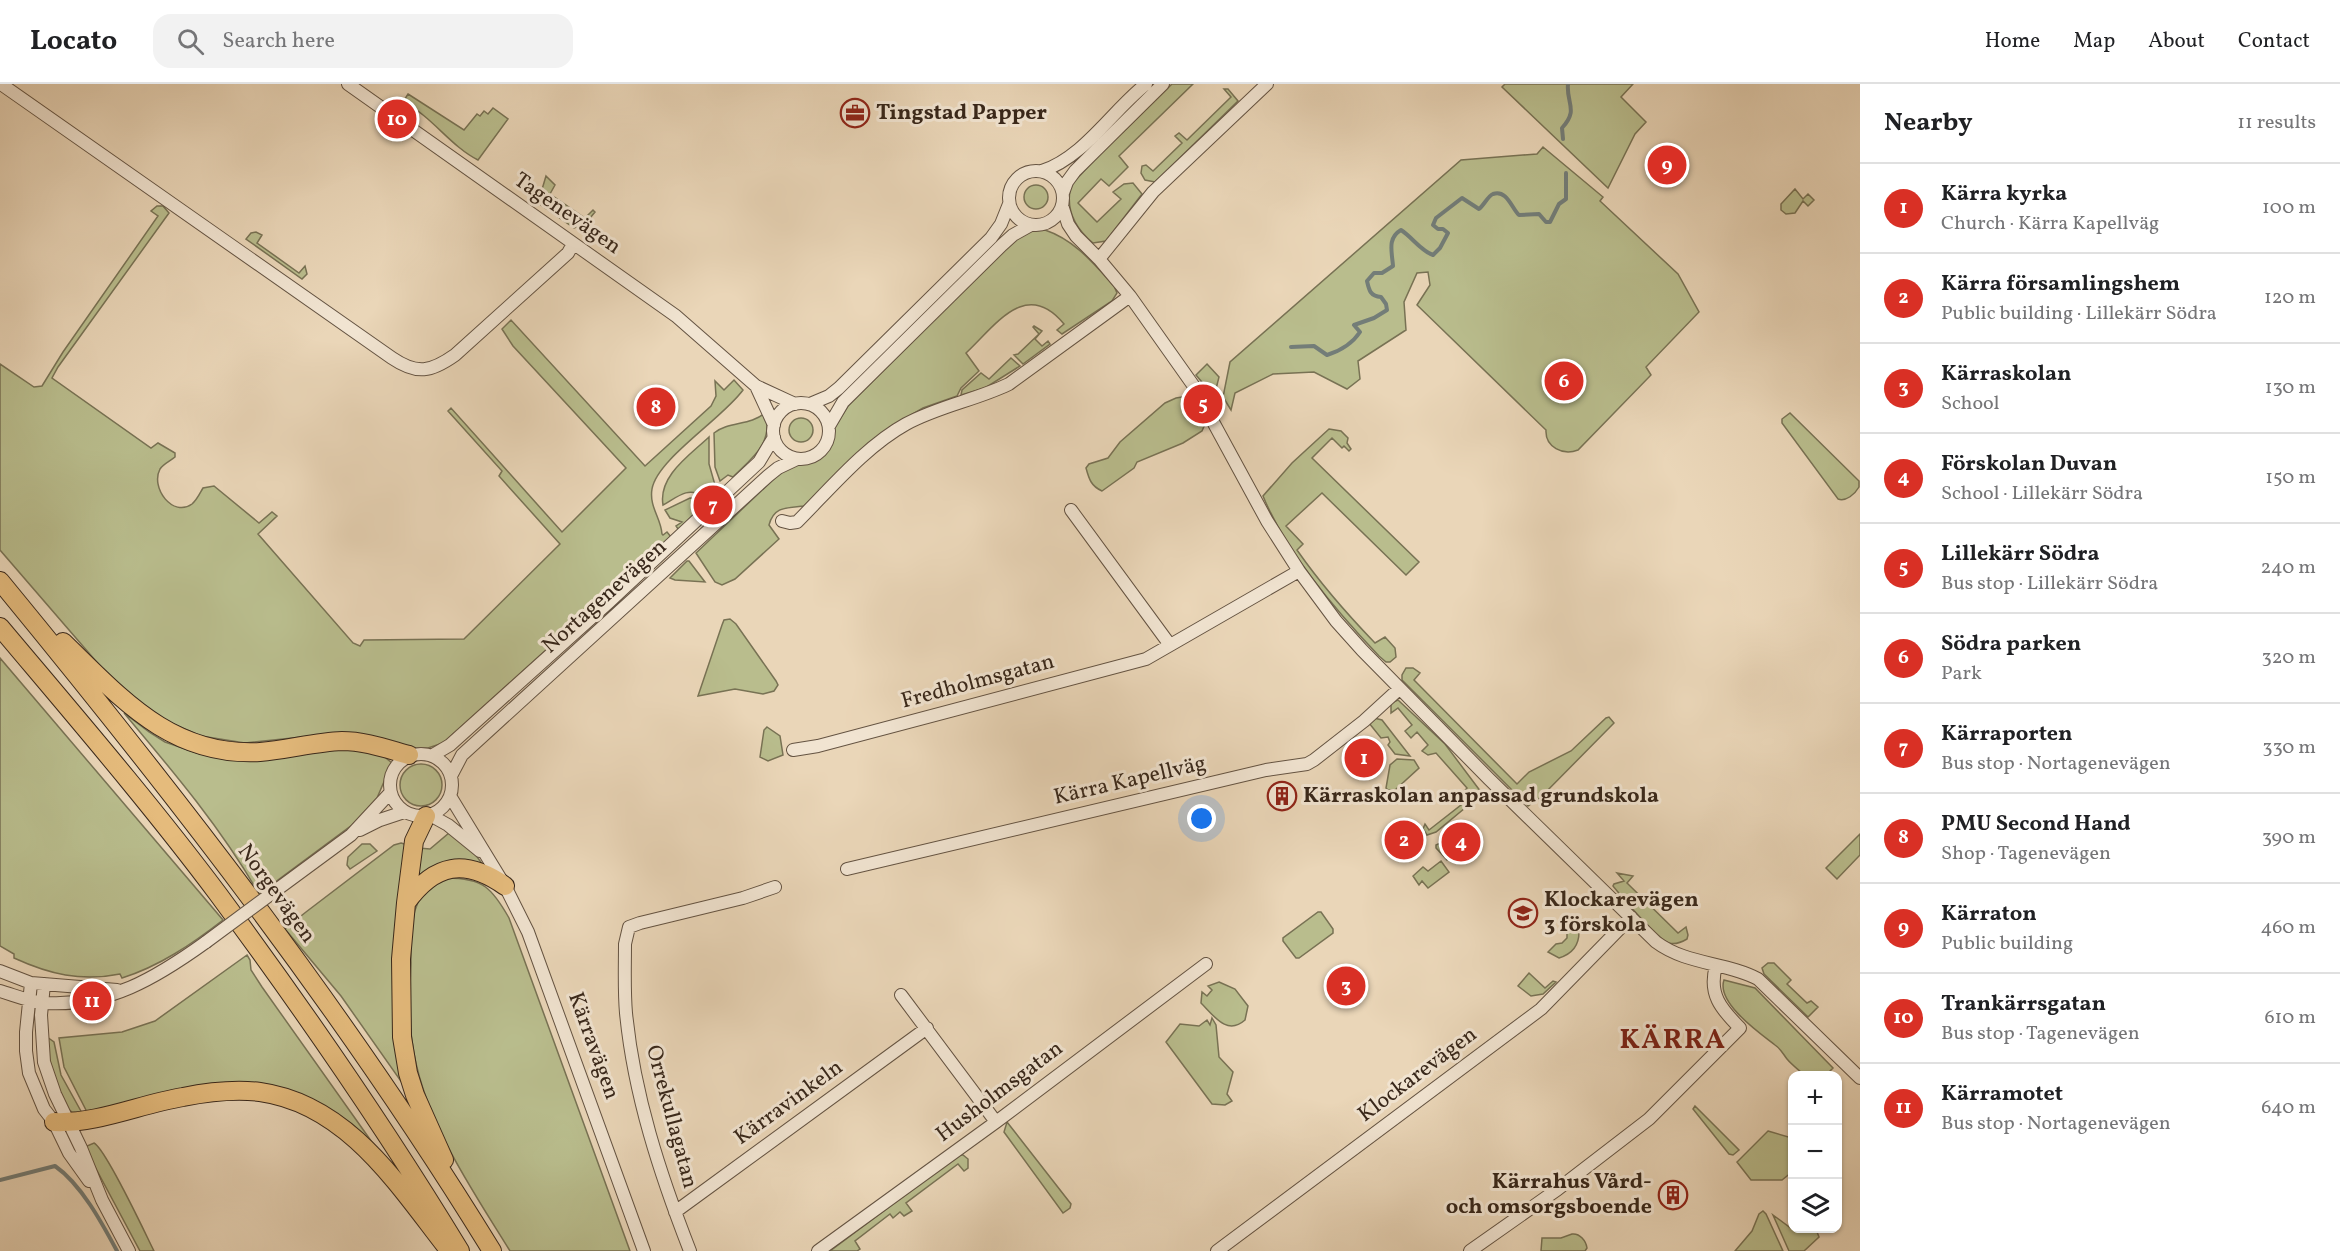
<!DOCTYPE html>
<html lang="en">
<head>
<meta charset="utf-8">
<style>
	:root { --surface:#fff; --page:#f2f2f2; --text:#202124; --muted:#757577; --line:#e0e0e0; --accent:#d93025 }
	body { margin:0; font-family:Vollkorn,serif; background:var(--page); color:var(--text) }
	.controls { position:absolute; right:18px; bottom:18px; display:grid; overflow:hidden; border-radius:12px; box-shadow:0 2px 4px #0004 }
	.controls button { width:54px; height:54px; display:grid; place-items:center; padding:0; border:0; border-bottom:2px solid var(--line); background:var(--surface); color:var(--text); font:30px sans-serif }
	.you { position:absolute; left:1202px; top:735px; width:21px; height:21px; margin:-15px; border:4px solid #fff; border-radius:50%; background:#1a73e8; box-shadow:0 0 0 9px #1a73e833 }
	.badge { display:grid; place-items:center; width:39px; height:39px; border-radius:50%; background:var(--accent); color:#fff; font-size:20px; font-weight:700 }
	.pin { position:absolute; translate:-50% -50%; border:3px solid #fff; box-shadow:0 2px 6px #0006 }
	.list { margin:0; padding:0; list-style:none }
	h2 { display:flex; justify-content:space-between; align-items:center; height:78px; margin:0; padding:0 24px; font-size:26px }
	h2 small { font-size:20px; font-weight:400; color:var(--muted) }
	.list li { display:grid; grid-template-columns:39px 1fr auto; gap:18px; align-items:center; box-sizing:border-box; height:90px; padding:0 24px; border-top:2px solid var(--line) }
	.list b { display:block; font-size:22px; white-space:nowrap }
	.list p { margin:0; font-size:20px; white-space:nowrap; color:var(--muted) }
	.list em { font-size:20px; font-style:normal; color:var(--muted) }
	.icon { flex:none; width:33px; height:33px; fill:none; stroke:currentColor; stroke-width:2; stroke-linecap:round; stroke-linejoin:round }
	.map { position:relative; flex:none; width:1860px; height:1167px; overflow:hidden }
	header { display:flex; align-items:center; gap:36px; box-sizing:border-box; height:84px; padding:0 30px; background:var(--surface); border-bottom:2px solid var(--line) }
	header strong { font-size:28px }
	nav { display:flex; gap:33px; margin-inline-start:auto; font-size:21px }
	.search { width:420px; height:54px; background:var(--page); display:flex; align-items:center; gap:15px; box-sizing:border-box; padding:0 21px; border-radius:18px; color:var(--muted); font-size:22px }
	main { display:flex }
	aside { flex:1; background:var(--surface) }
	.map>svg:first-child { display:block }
	.green { fill:#b9bd8d; stroke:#787254; stroke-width:1.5 }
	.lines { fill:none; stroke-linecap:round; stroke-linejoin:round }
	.stream { stroke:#737d78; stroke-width:4 }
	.minor-casing { stroke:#645342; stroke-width:14 }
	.highway-casing { stroke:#38271a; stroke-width:20 }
	.minor { stroke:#f1e4d1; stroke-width:12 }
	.highway { stroke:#e5bb7c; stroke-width:18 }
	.minor-bridge-casing { stroke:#645342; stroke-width:14; stroke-linecap:butt }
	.minor-bridge { stroke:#f1e4d1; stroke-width:12 }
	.labels { text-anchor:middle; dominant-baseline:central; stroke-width:6; stroke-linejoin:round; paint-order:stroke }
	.poi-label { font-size:22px; font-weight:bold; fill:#38271a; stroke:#f1e4d1; text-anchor:start }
	.street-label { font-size:22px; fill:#38271a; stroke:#f1e4d1 }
	.district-label { font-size:28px; font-weight:bold; letter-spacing:1.5px; fill:#7a1f14; stroke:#f1e4d1 }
</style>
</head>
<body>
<header>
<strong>Locato</strong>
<div class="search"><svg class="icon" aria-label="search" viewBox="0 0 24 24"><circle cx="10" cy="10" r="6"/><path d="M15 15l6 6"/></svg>Search here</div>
<nav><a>Home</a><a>Map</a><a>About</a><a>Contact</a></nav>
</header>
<main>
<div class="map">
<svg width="1860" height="1167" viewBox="0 0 1860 1167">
	<rect width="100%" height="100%" fill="#ead6b8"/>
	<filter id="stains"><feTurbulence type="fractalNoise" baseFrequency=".00333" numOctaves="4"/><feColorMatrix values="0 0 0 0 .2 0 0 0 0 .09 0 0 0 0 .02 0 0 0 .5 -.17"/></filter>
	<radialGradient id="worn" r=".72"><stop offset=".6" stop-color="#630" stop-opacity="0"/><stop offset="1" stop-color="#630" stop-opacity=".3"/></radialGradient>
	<path class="green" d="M1172,0H1193L1119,72L1128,83L1109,102L1101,95L1078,119L1097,138L1121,115L1113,108L1124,100L1133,99L1142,110L1106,157L1093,159C1075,144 1065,125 1071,101L1118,51L1123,48Z
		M1505,0H1633L1621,13L1646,38L1635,50L1608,104L1502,3Z
		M1224,5H1228L1238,17L1155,98L1145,96L1141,89L1142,82L1146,81L1153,87L1182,59L1175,52L1179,49L1187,56L1231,13Z
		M408,10L464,46L477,30L480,32L484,27L488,30L493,24L508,35L478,76C450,62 432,32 403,18Z
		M1543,63L1603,113L1600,117L1678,190L1699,228L1646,283L1651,291L1578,366C1563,372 1545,363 1546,346L1417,221L1430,201L1428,188L1417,189L1404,218L1406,246L1358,277L1360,295L1347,305L1314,288L1273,290L1235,309L1231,326L1223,313L1230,278L1461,76L1537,70Z
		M546,92L555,101L550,110L585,134L593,126L595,128L585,140L574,144L541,121L540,112Z
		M1024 113a12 12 0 1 1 24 0a12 12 0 1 1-24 0Z
		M1795,105L1803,115L1808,110L1814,116L1808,122L1803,117L1795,129L1786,130L1781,126V120Z
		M157,122H163L169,129L58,283L52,294L151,364L158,359L175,369V373C170,377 163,380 160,385C150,404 173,434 192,420C197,416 200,409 203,404L214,402L259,439L272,428L277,432L258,450L353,559L360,562L364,556L464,555L560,460L499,392L502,387L448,327L451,324L562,448L626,384L513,262L502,245L511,236L645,382L711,322L716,312L715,297L724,306L734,296L743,306C723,334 657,375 652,405C649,423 661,434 662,450L663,451L667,448L671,453L443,659L428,664H409L321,651L245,659L201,652L155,632L107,590L0,466V280L34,303L42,302L63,268L158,132L151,127Z
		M1045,146C1075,156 1094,180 1114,202L1117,209L1112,217L1062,250L1057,246L1064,240C1026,194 996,241 966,269L979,287L961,304L957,312L923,324L897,339L804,422C787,424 774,422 769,441L779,455L735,495L722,501L715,498L696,469L779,390L791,382L814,377L824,371L832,361L835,343L848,322L1009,160L1029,147Z
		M251,149L256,148L262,151L257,159L299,189L305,182L307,190L302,195L246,155Z
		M1034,242L1042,247L1035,255L1042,262L1048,257L1050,260L1023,280L1014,271L1018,270L1039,250L1033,243Z
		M1011,274L1020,282L985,304L961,311L962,306L981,289L989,295Z
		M1207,280L1219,293L1216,305L1212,310L1196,291Z
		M1188,312L1205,340L1202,347L1183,359L1137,378L1134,384L1102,407C1091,402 1089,395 1086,384L1089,380L1108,374L1120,358L1165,319L1176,314Z
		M765,329C774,359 752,374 733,393L728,391L720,397L715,383L714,349C729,337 750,342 765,329Z
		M1790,329L1859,397V403C1855,410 1846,418 1838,415L1782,339V335Z
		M789 346a12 12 0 1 1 24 0a12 12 0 1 1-24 0Z
		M1329,345L1341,347L1348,354L1347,359L1351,365L1349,367L1344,362L1342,364L1332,354L1312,374L1419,478L1406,491L1322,409L1286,442L1303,460L1297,466C1320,499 1347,530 1375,559L1385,553L1395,564L1396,573L1390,578H1386L1379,572C1338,529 1286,468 1263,412L1292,379Z
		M709,353V380L715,401L702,412C688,402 676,414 663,421C658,392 690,371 709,353Z
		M690,414L699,415L704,420L685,440L678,445L676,442L682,438L670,434L665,426Z
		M687,477H689L705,498L675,496L670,494Z
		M730,535L736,540L776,597L778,601L774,607L763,610L735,605L698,612L722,541L724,536Z
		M0,574L223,836C192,860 160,882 122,894L120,890C81,898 49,890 14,874V870L0,862Z
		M1406,584H1413L1420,589L1414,596L1517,700L1529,688L1571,667L1606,634L1609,633L1614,639L1541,713L1528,722L1402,596V591Z
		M1398,616L1445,660L1481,708L1462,710L1467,704L1436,669L1428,671L1422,667L1428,661L1417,648L1411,654L1405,647L1412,641L1398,624L1391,629V619Z
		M124,629L149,648L165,658L200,670L333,663L382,671L392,679L377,714L352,741L259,810C222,745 172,686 124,629Z
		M1374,634L1382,636L1410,672L1395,670L1388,661L1390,658L1388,653L1381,654L1369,639Z
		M767,643L780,652L783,671L768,677L760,673L764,646Z
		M1397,675L1414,676L1419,684L1395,706H1388L1386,704L1390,681Z
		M400 701a21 21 0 1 1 42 0a21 21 0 1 1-42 0Z
		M1463,712L1477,714L1436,748L1427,751L1423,745L1425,740L1429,746L1466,717Z
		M1458,746L1462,748L1469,761L1457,767L1447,776L1436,764V761L1445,757Z
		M449,749L475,770L483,781L415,796L419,764L430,765Z
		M1860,750V771L1837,795L1826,784Z
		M401,759L408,761L405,1003L341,912L285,845L295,837L298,840L296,836L306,828L394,761Z
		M362,760H370L377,767L350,785L347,781L348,773Z
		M1441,777L1449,788L1428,804L1422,797L1419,801L1413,792L1423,783L1428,787Z
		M1617,789L1633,792L1627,799L1678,849L1686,843L1688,851L1687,855C1682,858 1676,861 1669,859C1657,855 1623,814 1613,802L1614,800L1624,797Z
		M447,794C483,794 492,804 509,834L630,1167H510C470,1102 422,1034 412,957C408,931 410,904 411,879C411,854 409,824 427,804C432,799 441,797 447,794Z
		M1318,828H1321L1333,845V849L1299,874H1296L1283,857V854Z
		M1576,845L1579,848C1579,862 1572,870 1559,874L1548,868L1556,860L1562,859L1567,854V848Z
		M247,871L250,876L251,886L262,903L374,1061L284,1007L87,1028L64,983L59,954L122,948L155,937Z
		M1768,879H1774L1791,896L1787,900L1807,919L1811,917L1818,923L1808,933L1764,890L1762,884Z
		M1529,889L1545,904L1553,897L1556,898L1543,910L1531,912L1518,902Z
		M1724,896L1755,904L1833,984L1826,991H1804C1799,986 1792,981 1787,975C1783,970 1781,965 1775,961C1761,950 1716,919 1724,896Z
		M1219,898L1235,905L1248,922L1245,936C1227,952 1214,932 1201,919L1202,908L1207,912L1212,906L1208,902Z
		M1212,934L1216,941L1219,973L1233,988L1227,1010L1232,1017L1225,1021L1212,1020L1166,958L1180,940L1199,942L1207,936L1210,941Z
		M47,953L54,958L61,991L82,1029L72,1028L67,1024L49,983Z
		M1695,1022L1739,1066L1733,1071L1729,1070L1693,1025Z
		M1007,1038L1071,1120L1070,1124L1063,1129L1004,1048Z
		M1768,1047L1792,1054V1088L1782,1096H1751L1737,1078Z
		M94,1059C106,1065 145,1149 154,1167H140L86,1066L87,1062Z
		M959,1071H963L968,1075V1084L964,1087L958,1080L906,1119L912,1127L904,1132L900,1128L893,1134L890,1130L855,1157L860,1165L857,1167H830Z
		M1763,1127L1766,1130L1783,1167H1735L1752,1147L1759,1130Z
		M1773,1131L1792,1145L1817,1148L1819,1153L1804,1167H1789Z
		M1572,1150C1580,1149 1586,1157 1587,1164L1585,1167H1541L1542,1154H1561Z"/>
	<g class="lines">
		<path class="stream" d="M1563,55L1562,44C1579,26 1566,19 1568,0
			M1291,263L1314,262L1327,271C1340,267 1352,260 1360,248L1354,241L1374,234L1387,226L1386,220L1381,213C1370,212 1369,206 1367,197L1374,189H1382L1393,182C1392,168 1387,154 1401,146C1412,153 1421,167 1433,171L1440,164L1448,149L1443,145H1438L1433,141L1436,134L1462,114L1479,125C1484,121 1488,112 1493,110C1507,105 1512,125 1519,131L1539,130L1546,138H1550L1559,120L1566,115V89
			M0,1096L55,1082C81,1100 102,1139 117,1167"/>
		<g class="minor-casing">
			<path id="minor" d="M1,0L392,274C417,291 431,288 455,271L568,169L573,160
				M348,0L676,232L756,302L795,320
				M1009 114a27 27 0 1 1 54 0a27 27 0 1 1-54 0Z
				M1042,87C1084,73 1111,28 1146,0
				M1063,109L1067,98L1075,87L1163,0
				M1062,121L1068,140L1076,152L1099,175L1130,212L1193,301L1267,437L1299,487L1336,537L1362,566L1489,695L1656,858C1687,881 1726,878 1758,895L1860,994
				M1099,175L1153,108L1267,0
				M756,302L774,341
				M773 347a28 28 0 1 1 56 0a28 28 0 1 1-56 0Z
				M810,320L829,312L839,304L991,154L1001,140L1009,120
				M829,342L843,318L1002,161L1013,151L1031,141
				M1071,426L1170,561
				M782,437L790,439L797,438C830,405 866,362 906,340C939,322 976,316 1009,300L1130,212
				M793,666L818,662L1146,575L1299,487
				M390 701a31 31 0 1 1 62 0a31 31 0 1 1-62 0Z
				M433,671L450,661L609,518L759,378L774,353
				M451,692L462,671L768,392L778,384L797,375
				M450,712L505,802L528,848L644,1167
				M430,731L448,741L480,767
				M360,746L380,736L404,728
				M847,785L1266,686L1307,680L1314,676L1364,637L1399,605
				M275,807L351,751L390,709
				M0,887L31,899L117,906
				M31,899L26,948V967L29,989L44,1025L54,1038L69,1069L89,1097
				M44,900L41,931L44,978L55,1010L81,1064L102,1116L129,1167
				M0,907C14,911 30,918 45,919C108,923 156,894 206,858
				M901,911L996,1038
				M675,1128L927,944
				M690,1167C660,1090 634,1011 626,929C624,906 625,883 625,860L629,843L640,839L743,814L775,803
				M818,1167L996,1038L1206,880
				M1217,1167L1541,925L1631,833
				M1470,1167L1558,1105L1649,1035L1740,944C1721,925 1708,910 1716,882"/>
		</g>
		<g class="highway-casing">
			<path id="highway" d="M0,497C176,711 347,931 492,1167
				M0,543C74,631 149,718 218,810C303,925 386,1045 460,1167
				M63,558C121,614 171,673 260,668C287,666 315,658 342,657C365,657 387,665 409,671
				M426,732L414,757L406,819L401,875L402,953L408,989L415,1011L444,1076
				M406,819C435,779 465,774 505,802
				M54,1038C98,1040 140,1020 183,1013C208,1008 235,1005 260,1008C346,1020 396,1098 445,1161"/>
		</g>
		<use href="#minor" class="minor"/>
		<use href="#highway" class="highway"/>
		<g class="minor-bridge-casing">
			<path id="minor-bridge" d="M206,858L275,807"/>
		</g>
		<use href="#minor-bridge" class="minor-bridge"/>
	</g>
	<defs>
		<g id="office-ring" transform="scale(1.5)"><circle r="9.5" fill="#f1e4d1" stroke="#8f2418" stroke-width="1.5"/><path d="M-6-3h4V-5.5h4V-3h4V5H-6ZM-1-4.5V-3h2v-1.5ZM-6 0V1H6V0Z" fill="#8f2418"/></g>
		<g id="building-ring" transform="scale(1.5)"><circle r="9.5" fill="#f1e4d1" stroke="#8f2418" stroke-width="1.5"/><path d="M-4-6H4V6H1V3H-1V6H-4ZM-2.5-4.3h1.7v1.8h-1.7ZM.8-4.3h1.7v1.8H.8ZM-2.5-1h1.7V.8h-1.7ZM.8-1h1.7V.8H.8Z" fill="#8f2418"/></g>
		<g id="school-ring" transform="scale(1.5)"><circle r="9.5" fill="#f1e4d1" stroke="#8f2418" stroke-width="1.5"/><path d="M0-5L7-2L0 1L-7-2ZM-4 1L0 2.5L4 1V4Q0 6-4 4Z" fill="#8f2418"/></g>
	</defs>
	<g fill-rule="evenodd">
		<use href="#office-ring" x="855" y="29"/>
		<use href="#building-ring" x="1282" y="712"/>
		<use href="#school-ring" x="1523" y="829"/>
		<use href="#building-ring" x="1673" y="1111"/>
	</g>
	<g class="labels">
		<g class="poi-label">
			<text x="876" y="29">Tingstad Papper</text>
			<text x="1303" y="712">Kärraskolan anpassad grundskola</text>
			<text x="1544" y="816">Klockarevägen<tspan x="1544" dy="25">3 förskola</tspan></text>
			<text x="1652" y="1098" text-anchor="end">Kärrahus Vård-<tspan x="1652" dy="25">och omsorgsboende</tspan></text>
		</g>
		<g class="street-label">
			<text transform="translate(567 130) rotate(35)">Tagenevägen</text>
			<text transform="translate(605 513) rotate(-42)">Nortagenevägen</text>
			<text transform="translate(978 598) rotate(-15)">Fredholmsgatan</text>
			<text transform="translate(1130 697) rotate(-13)">Kärra Kapellväg</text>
			<text transform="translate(276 810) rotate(54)">Norgevägen</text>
			<text transform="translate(593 962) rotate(70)">Kärravägen</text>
			<text transform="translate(1418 991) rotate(-37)">Klockarevägen</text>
			<text transform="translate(1000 1008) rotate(-37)">Husholmsgatan</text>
			<text transform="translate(789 1019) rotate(-36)">Kärravinkeln</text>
			<text transform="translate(671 1033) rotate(75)">Orrekullagatan</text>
		</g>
		<g class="district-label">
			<text x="1673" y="956">KÄRRA</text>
		</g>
	</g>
	<rect width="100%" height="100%" filter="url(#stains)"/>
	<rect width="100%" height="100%" fill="url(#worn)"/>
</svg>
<div class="controls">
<button>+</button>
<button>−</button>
<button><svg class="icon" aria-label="layers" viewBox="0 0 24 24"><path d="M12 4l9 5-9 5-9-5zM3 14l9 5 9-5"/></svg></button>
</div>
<div class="you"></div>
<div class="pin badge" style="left:1364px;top:674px">1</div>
<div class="pin badge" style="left:1404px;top:756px">2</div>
<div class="pin badge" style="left:1346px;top:902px">3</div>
<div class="pin badge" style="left:1461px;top:758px">4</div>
<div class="pin badge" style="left:1203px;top:320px">5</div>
<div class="pin badge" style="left:1564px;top:297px">6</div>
<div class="pin badge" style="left:713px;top:421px">7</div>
<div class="pin badge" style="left:656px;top:323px">8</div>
<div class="pin badge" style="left:1667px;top:81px">9</div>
<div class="pin badge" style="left:397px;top:35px">10</div>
<div class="pin badge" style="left:92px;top:917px">11</div>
</div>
<aside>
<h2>Nearby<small>11 results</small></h2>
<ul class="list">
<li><span class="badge">1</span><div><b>Kärra kyrka</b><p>Church · Kärra Kapellväg</p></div><em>100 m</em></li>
<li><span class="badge">2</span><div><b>Kärra församlingshem</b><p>Public building · Lillekärr Södra</p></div><em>120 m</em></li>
<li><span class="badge">3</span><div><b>Kärraskolan</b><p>School</p></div><em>130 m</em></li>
<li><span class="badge">4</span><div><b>Förskolan Duvan</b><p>School · Lillekärr Södra</p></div><em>150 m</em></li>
<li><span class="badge">5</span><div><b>Lillekärr Södra</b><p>Bus stop · Lillekärr Södra</p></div><em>240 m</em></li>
<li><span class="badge">6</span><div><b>Södra parken</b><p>Park</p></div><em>320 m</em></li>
<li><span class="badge">7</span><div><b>Kärraporten</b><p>Bus stop · Nortagenevägen</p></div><em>330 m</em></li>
<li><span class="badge">8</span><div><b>PMU Second Hand</b><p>Shop · Tagenevägen</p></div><em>390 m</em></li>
<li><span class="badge">9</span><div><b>Kärraton</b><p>Public building</p></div><em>460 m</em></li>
<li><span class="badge">10</span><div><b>Trankärrsgatan</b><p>Bus stop · Tagenevägen</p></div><em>610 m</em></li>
<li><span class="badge">11</span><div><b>Kärramotet</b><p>Bus stop · Nortagenevägen</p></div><em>640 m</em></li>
</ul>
</aside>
</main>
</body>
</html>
